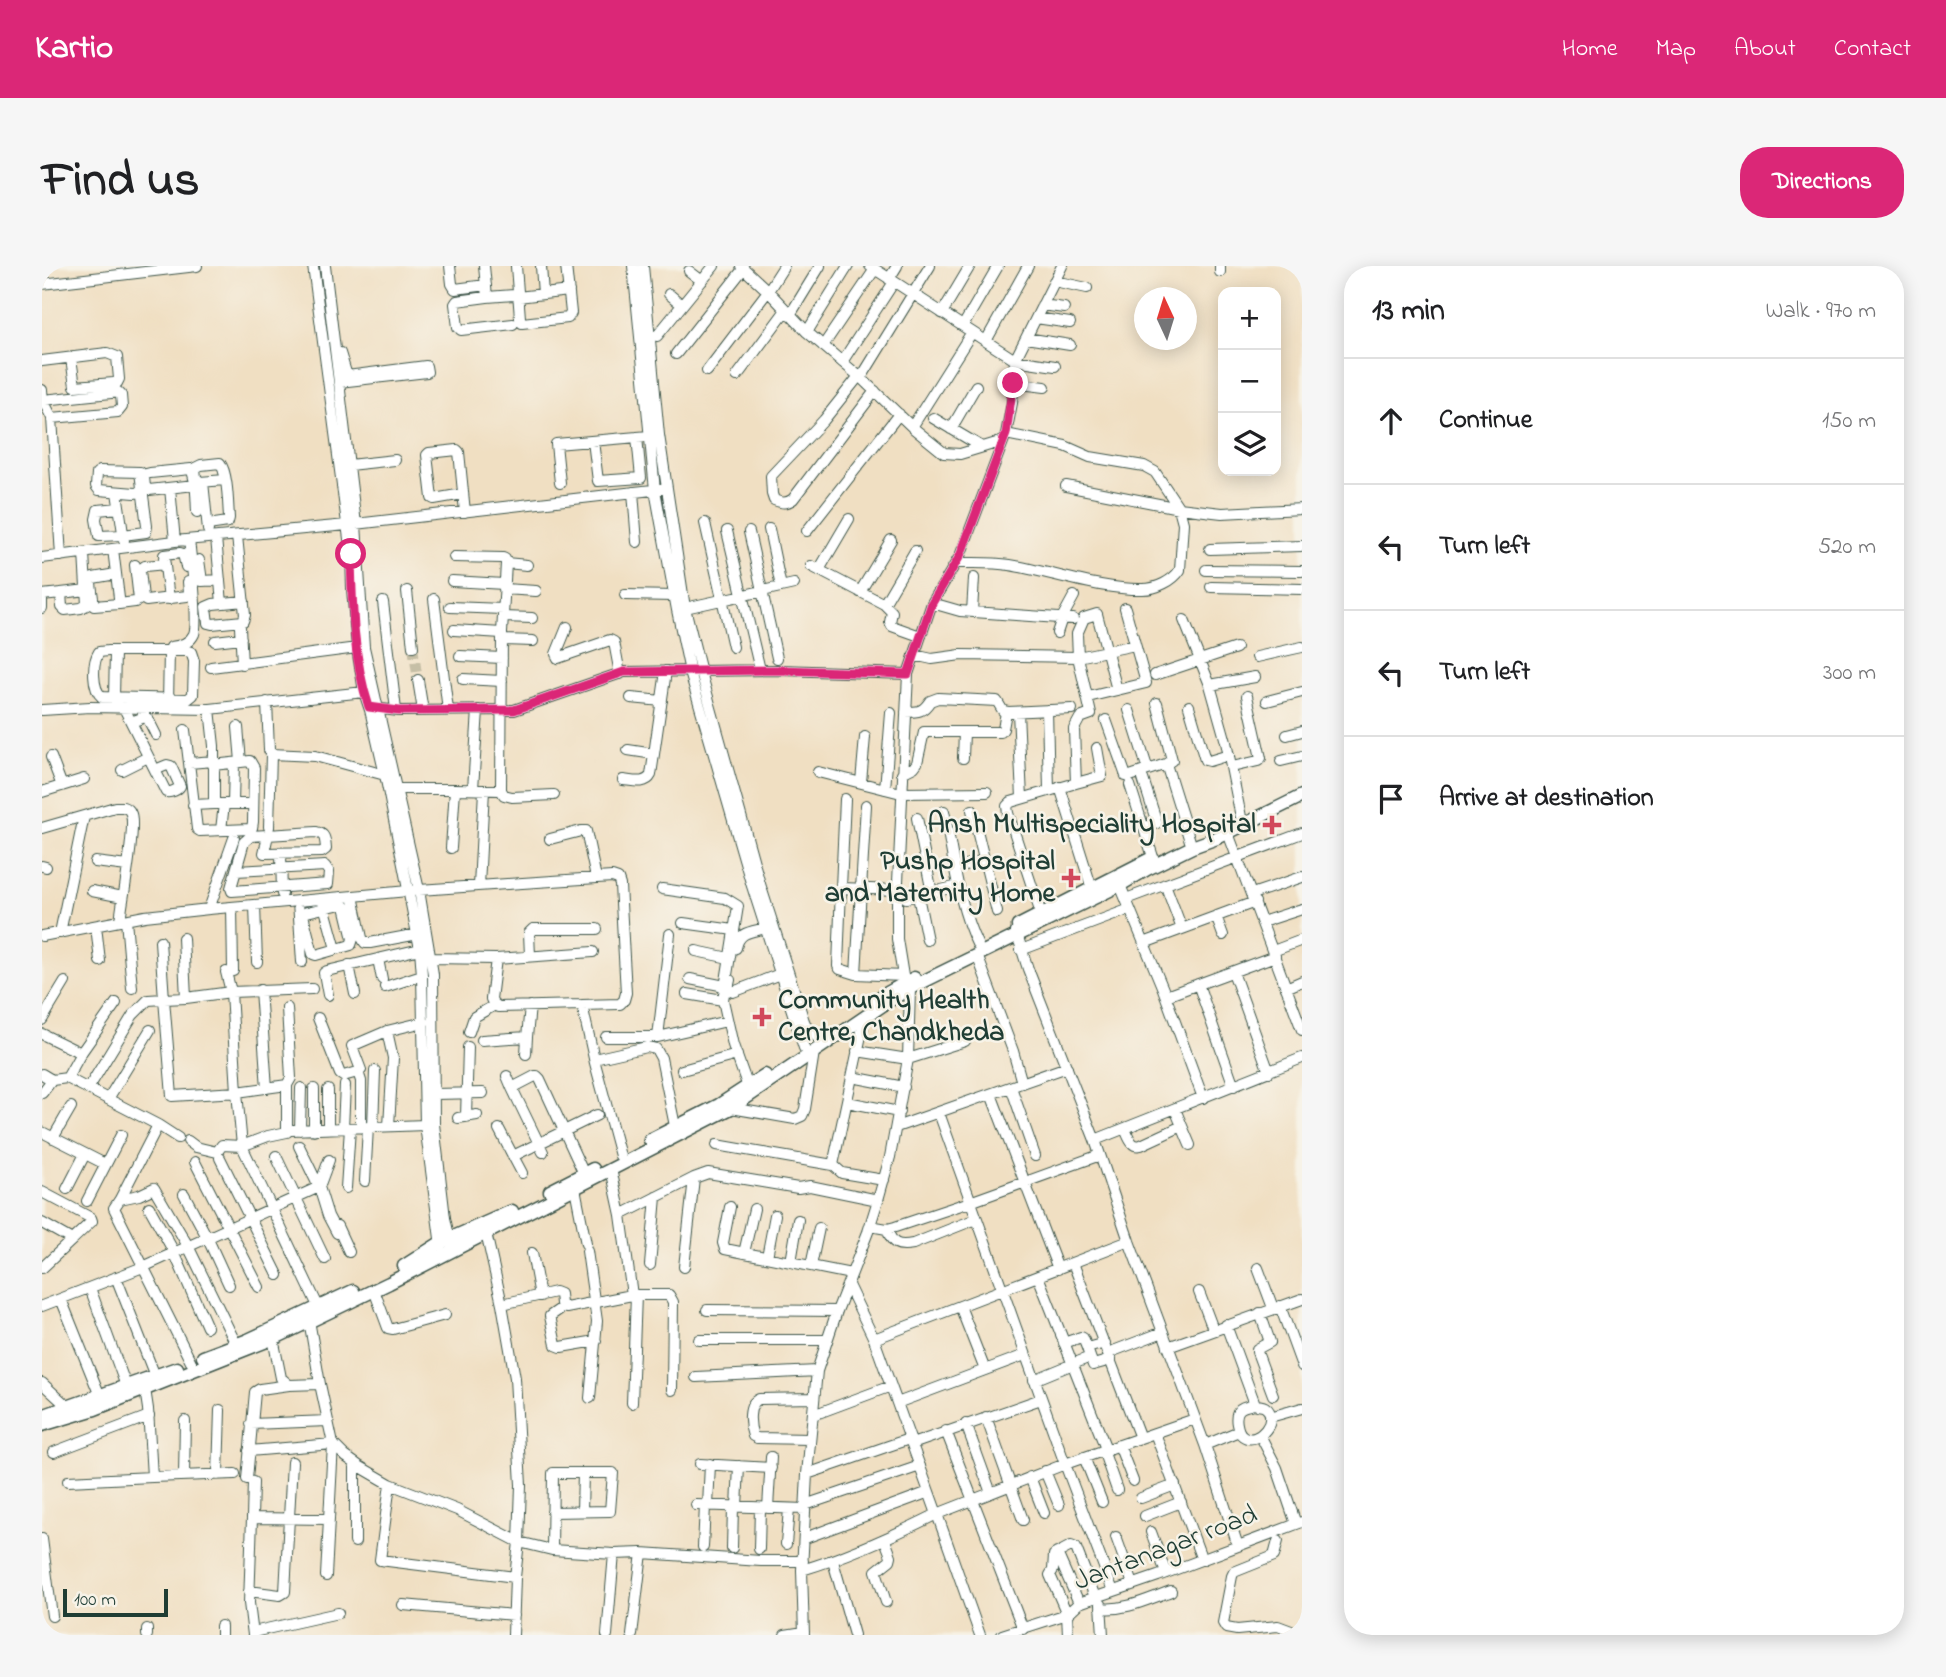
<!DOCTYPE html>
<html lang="en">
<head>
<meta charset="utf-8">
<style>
	:root { --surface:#fff; --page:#f6f6f6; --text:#202124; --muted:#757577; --line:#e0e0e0; --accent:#db2777 }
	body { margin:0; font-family:"Indie Flower",sans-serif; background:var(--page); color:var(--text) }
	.controls { position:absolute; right:21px; top:21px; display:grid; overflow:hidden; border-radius:14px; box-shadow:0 4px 18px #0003 }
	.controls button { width:63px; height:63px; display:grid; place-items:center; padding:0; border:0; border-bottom:2px solid var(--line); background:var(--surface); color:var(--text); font:35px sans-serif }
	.compass { position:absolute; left:1092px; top:21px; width:63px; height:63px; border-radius:50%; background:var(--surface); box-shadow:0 4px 18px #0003; rotate:356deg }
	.scale { position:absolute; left:21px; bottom:18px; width:105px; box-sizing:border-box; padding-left:7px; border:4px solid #1f3d34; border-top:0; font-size:19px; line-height:24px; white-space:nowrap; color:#1f3d34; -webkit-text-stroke:5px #f7f3e8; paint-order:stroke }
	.stop { position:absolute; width:21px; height:21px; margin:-16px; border:5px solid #db2777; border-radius:50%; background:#fff }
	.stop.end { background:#db2777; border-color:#fff; box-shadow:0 2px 7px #0008 }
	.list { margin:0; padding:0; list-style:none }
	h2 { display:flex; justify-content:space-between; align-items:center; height:91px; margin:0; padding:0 28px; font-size:30px }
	h2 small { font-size:23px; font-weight:400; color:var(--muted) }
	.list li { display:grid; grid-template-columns:46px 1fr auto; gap:21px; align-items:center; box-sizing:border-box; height:126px; padding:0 28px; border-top:2px solid var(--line) }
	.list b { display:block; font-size:26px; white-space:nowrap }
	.list em { font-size:23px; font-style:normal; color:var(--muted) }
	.icon { flex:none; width:38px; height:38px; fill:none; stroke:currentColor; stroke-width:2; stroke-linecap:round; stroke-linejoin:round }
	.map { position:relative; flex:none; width:1260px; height:1369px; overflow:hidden; border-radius:28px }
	header { display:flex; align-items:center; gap:42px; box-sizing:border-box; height:98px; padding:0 35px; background:var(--accent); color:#fff }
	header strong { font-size:33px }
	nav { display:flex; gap:38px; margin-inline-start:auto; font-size:24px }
	.intro { display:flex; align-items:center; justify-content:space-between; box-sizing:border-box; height:168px; padding:0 42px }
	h1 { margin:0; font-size:49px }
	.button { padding:18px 32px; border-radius:28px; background:var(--accent); color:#fff; font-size:24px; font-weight:700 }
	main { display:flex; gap:42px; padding:0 42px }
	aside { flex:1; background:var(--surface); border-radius:28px; box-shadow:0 4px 18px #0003 }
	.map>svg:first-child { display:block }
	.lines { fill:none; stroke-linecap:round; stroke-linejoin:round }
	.minor-tunnel { stroke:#c6bfa6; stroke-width:10; stroke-dasharray:10 5; stroke-linecap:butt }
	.minor-casing { stroke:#3e5549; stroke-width:12 }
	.major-casing { stroke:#3e5549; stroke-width:15 }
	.minor { stroke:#fff; stroke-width:10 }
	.major { stroke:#fff; stroke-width:12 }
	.route { stroke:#db2777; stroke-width:9 }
	.poi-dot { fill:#d1495b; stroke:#f7f3e8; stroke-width:2.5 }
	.labels { text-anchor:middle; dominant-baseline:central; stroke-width:5; stroke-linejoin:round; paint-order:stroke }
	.poi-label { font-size:28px; font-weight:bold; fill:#1f3d34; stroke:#f7f3e8; text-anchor:end }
	.street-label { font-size:28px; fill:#1f3d34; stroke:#f7f3e8 }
</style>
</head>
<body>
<header>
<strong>Kartio</strong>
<nav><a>Home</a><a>Map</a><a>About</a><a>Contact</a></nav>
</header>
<div class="intro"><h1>Find us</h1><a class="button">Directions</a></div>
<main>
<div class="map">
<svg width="1260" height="1369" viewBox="0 0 1260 1369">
	<rect width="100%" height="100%" fill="#f7f3e8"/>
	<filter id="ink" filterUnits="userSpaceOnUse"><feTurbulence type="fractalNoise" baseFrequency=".0143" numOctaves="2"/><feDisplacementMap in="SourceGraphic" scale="14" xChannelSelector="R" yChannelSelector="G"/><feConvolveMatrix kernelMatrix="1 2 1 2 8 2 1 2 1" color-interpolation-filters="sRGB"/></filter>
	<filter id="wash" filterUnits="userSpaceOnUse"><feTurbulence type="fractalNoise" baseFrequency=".00686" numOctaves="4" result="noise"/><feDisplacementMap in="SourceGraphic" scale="28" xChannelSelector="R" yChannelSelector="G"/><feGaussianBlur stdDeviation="1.57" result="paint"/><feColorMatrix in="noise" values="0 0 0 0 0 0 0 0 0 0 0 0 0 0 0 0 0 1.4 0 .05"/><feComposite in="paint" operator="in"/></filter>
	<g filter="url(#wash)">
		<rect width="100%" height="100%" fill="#f0dfc2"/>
	</g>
	<g filter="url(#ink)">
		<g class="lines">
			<path class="minor-tunnel" d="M371,381L376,414"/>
			<g class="minor-casing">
				<path id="minor" d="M271,0L309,288L310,323L315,382L322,426L328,444L343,509L378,683L380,709L383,859L399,980
					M283,0L314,258L322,381L377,624L391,708L392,858L403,952L409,979
					M408,0L410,18L413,23L444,19
					M442,0L445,31L415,35L413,38L416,61L419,64L471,58
					M474,0L478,52L480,57L526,52L529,47L524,0
					M499,0L501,28
					M591,0L613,224L635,344L648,406L710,620L762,782
					M601,0L617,169L643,342L659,406L718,618L762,755L766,764L777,773
					M699,0L726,25L765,66L819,112L870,161L902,187L918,188L961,175
					M828,0L973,94L1013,100
					M647,5L660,15
					M1178,6V0
					M847,13L855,0
					M1012,15L1045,22
					M0,18L155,0
					M627,28L640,39
					M445,31L472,29
					M476,31L527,25
					M1000,39L1022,42
					M900,47L928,0
					M748,49L778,0
					M994,52L1028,57
					M921,60L956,0
					M765,66L806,0
					M615,70L672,0
					M984,72L1028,79
					M944,75L986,0
					M781,80L833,3
					M294,87H298L305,110L384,100L385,106L297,116
					M634,88L702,2
					M0,95L65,87L75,91L77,113L75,117H72L33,120L29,92
					M800,96L852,16
					M665,105L726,25L742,0
					M695,110L744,44
					M817,110L782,154L729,210L730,228L732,234C740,237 744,238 751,233L833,125
					M819,112L888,0
					M971,117L1003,121
					M0,124L1,134L10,152L19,290
					M1,134L69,127L76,126L79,129L80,141L76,146L10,152
					M891,152L940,181
					M870,161L930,66
					M909,163L934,120
					M551,175L556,215L599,212L595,171
					M307,199L353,194
					M58,205L98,206L100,222L97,226L93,227L57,224L54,220L55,207Z
					M161,216L166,264
					M518,217L514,178L607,170
					M153,219L107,224L103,221L102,211L104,208L108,207L149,203C155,215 154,232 155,246
					M1024,220L1137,242L1180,247L1260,243
					M128,222L133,275
					M75,226L82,274
					M591,226L595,276
					M421,228L392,233L390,232L385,189L387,187L415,184L417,186L423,246
					M77,242L56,244L54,253L57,270L81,269L104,266L105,260L100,222
					M663,257L691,381
					M166,259L186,256L187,252C186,238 186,207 178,197L159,199L153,202L154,212L158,216L183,214
					M727,263L739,321
					M685,265L718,404
					M765,265L857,148
					M707,266L735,392
					M195,270L203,349L201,355L170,358L166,357L164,341L171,338L202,335
					M174,272L180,337
					M71,283L77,332V338L52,340L49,317L51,312L74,308
					M1168,283L1260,280
					M122,289L138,287L141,288L144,301
					M0,292L133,275L305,259L619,223
					M122,292L127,333
					M157,294L160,315L178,314
					M464,297L485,299
					M914,297C932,297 950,296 968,299C1010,306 1059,324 1101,323C1114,323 1131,315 1138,304L1141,257L1137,242L1113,206L1102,200L1048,191L1023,180L964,168
					M123,298L103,300L98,304L101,332L104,335L145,330L147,327L146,316
					M769,300L842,338L850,346L848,356L850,360L878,370
					M777,304L807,253
					M1164,304L1260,305
					M410,315L462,318
					M1169,321L1260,323
					M462,323L494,325
					M365,325L371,381
					M818,326L849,274
					M19,327L45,324
					M0,329L19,327L20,341L23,344L39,342L45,339L42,287
					M583,329L632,330
					M0,333V342
					M392,333L406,444
					M341,336L354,444
					M890,337L918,345L1031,353
					M77,338L93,336L97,334L93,299
					M842,338L873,285
					M408,341L461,343
					M643,342L752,318
					M930,346L932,312
					M461,351L490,352
					M1142,354L1168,419L1184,476L1199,551
					M198,361L200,398
					M525,361L514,388L516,392L568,374L572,376L578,408
					M412,364L460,367
					M1015,367L1020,352L1032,330
					M461,374L491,375
					M173,375L199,372
					M129,381C138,380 148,377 152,368C157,354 149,292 147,274
					M66,385H146L149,386L152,395L151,429L146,433L60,431C50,423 50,397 57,386Z
					M872,389L890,393L919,389L1036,391L1093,379
					M418,390L460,392
					M1215,391L1260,381
					M169,401L315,382
					M1113,409L1194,382
					M421,413L460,415
					M376,414L381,445
					M1168,419L1213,411
					M1046,431L1104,417L1083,342
					M72,432L73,385
					M589,432L620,435
					M1225,435L1260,426
					M225,436L227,484L229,488L273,490L343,509
					M126,437L127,385
					M1115,437L1130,494L1124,498L1148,575
					M1147,440L1163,494L1167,495L1187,489
					M82,442L124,526C128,527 136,524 138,520L129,500L125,499L113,504
					M331,442L357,445L472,444L582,406L738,404L866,408
					M168,443L172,480V538H211
					M0,444L48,441L168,443L322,426
					M1005,444L1007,524
					M1087,444L1106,504
					M864,446C876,446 881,446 888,435L896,432L955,435L961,445L966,446L1030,443
					M976,446L980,532
					M1064,454L1084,510H1088L1124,498
					M89,456L103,451L106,453L114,469
					M196,461L199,496
					M143,464L147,497L172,495
					M1245,469L1260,465
					M586,484L612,488
					M9,491L20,520
					M921,492L922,466
					M1239,495L1260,490
					M147,497L155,563L158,565L208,563L210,562L211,556L212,502L208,495L171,499
					M1190,501L1216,495L1219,492L1205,430
					M80,504L106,491
					M776,506L859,527L945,526
					M860,507L872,501L875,497L882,466H959L961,463L964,446
					M1101,513L1115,557L1102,562
					M581,514C591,515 604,519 609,509L624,405
					M819,516L823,471
					M1034,517L1060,510L1055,482
					M1088,519L1111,591
					M1018,521L1050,623
					M354,523H413
					M431,523L436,444
					M843,523L849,447
					M459,524L462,529L470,531L512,529
					M0,526L42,513
					M803,533L799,622L856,624
					M191,538L192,497
					M151,539L172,538
					M824,539L814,708L861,710
					M930,544L955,646
					M902,545C911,588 916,640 936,680
					M875,552L890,627
					M1183,559L1260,764
					M227,561L229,488
					M0,562L73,541H81C86,543 87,543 89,548C94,563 80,636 78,655
					M179,564L182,538
					M508,573L539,565H544L554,612
					M409,582L413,523L459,524L460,367L464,297L463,293L461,292L412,291
					M239,587L240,628
					M53,596L85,600
					M0,600L4,601
					M913,602L942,594
					M194,605L283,600L287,606L286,618L190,625L189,622L202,576L209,570L274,566C284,568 283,574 284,583L280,586L222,587L226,569
					M1123,618L1140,663
					M1078,619L1121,723L1161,832
					M437,620L442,524
					M799,622L796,700L798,703L814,708
					M620,623L683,632L696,640L681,734L691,779L706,821
					M50,625L81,631
					M1210,628L1260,611
					M311,630L320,672L323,677H328L376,668
					M876,630L885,674
					M864,632L917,620
					M1084,633L1260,567
					M256,636L260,696
					M281,636L294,683
					M299,638L303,640L311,673L309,679L274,689L271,688L261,649L265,646Z
					M213,639L215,696
					M190,641L191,705
					M167,643L192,572
					M999,648L966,547L965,540L969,536L1034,517L1032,463L1038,452L1049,448L1036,391L1035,368L1042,352L1055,348L1075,424
					M1174,650L1181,669
					M84,654L90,722
					M1220,656L1260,643
					M641,657L692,664
					M54,660L58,695
					M974,665L986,703L1053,874L1087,975L1163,1179L1196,1280
					M18,667L42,550
					M0,670L103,650L167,643L377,624L570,611L576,613L578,619L584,727L582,734L578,738L540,739L553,797L578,890
					M141,672L144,732L189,726L184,706
					M1102,677L1213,636
					M694,682C697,665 709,666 724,662
					M979,684L1088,643
					M654,685L687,692
					M1231,685L1260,674
					M935,689L971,785L980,817
					M488,690L487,667L491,663H555
					M388,692L454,693L449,733L451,737L456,741L540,739
					M336,693L340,713
					M454,693L551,686
					M307,699L313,728
					M1191,706L1227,806
					M648,713L683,720
					M688,714L686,723L691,726L738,708
					M1156,718L1192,820
					M343,721L380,709
					M1244,722L1260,715
					M270,723L189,726L195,826L245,819V862L249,864L383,859
					M218,724L225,822
					M645,728L681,734
					M286,729L282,707L285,705L378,683
					M1124,730L1233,690
					M144,732L122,733L130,830L195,826L200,880L276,1040
					M276,752L298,808L301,810L316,806L319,804L310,780L345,765L382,756
					M0,754L23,716
					M345,765L351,792L347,860
					M427,766L432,751L453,739
					M0,768L39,787L25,812L10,814L0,827
					M564,771H616L685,755
					M616,771L628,668
					M440,774L485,771L488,740
					M815,785L866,793L923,775
					M39,787L74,737
					M484,788L485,771
					M552,793L605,781L614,783L619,792L633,860
					M640,804L695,789
					M316,806L319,815V861
					M0,808L10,814
					M465,810L470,822
					M810,811L862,821
					M25,812L116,859L136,872
					M245,819L249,812L245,742
					M969,821L993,890
					M46,823L91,749L106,734L122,733L118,675
					M392,828L441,827
					M949,828L1016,1003
					M66,833L108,764
					M805,836L857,846
					M689,842L753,853L760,850L763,843L772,786
					M897,847L1023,1198L1071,1325
					M424,851L426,781
					M416,852L435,849
					M1140,860L1148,879
					M331,861L333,805
					M854,861L1025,801
					M301,862L303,819
					M286,863V824
					M457,863L471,890L555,849
					M1083,863C1087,871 1089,882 1099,879L1140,860L1133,843
					M258,864L259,822
					M272,864V823
					M0,866L63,898
					M11,872L29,841
					M1053,874L1260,792
					M146,875L154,881L175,886L180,879L200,880L226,870L245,866
					M675,879L791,899L823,751
					M501,886L470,822L493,810H495L498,813L542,908
					M234,890L283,993
					M471,890L480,907
					M178,892L236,1009
					M287,894L277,921L286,950L295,967
					M153,896L217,1021
					M791,899L800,907L842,914
					M569,903L579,949L590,1029H627L631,1036L630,1124
					M323,915L326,861
					M304,922L308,862
					M533,922L544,978
					M25,923L43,888
					M0,926L49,952L50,955L30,974L0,957
					M142,928L165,971L187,1019
					M78,933L116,859
					M45,935L79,869
					M107,941L132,986L165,1061
					M688,941L681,977L683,983L809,1008
					M579,949L652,912L666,907L756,922L768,920L836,934
					M295,960L307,986
					M828,960L845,963L853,961L928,936L1058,889
					M845,963C850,978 855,981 871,978L934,953
					M444,967L460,1038L473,1112L479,1219L477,1276L510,1284L572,1288L600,1287L719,1295H761
					M545,985L555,1055L548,1132
					M490,987L498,1030
					M702,987L712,943
					M725,991L733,949
					M749,996L756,954
					M1031,997L1098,1172
					M608,999L614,931
					M769,1000L777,962
					M642,1001L652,912
					M0,1002L30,974
					M1216,1002L1231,1042
					M996,1010L1064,1183
					M74,1011L113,1110
					M806,1019L832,1073L1087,975
					M48,1022L84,1120
					M332,1024L346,1062L351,1063L403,1049
					M1157,1026L1171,1063
					M19,1033L58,1130
					M460,1038L513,1026L518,1028L519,1038L524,1042L590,1029
					M0,1040L101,1001L277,921L257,880
					M918,1040L943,1104
					M1238,1040L1260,1100
					M521,1041L508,1050L514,1079L519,1081L554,1075
					M665,1044L795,1045
					M1218,1047L1228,1076L1215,1083V1086L1231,1129
					M266,1048L278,1118L291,1178L303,1190L317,1200L348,1218L415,1244L477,1276L473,1311L471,1369
					M1184,1059L1213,1138
					M231,1072L239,1112L247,1119L278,1118
					M657,1074H785
					M1022,1077L1039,1071L1041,1072L1045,1082
					M1126,1081L1260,1033
					M1066,1087L1121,1066
					M1048,1091L1051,1099L1069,1094
					M149,1096L72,942L78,933L97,929L112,922L146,980L194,1078
					M654,1111L775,1105
					M992,1114L1048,1091L1045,1082L1063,1077
					M0,1117L26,1141
					M103,1123L106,1143L110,1211L193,1208
					M590,1137L594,1029
					M855,1137L983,1089
					M1213,1138C1216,1140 1220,1139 1223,1141C1239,1152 1216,1181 1201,1170C1195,1166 1192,1150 1197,1144C1200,1140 1208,1139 1213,1138Z
					M771,1149L849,1120
					M944,1151L981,1254
					M1228,1151L1260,1142
					M209,1158L286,1155
					M924,1158L949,1227
					M904,1165L981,1363
					M1113,1167L1160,1294
					M1218,1169L1235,1202L1254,1258
					M768,1173L715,1172L711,1170C707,1159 705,1138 717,1133L772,1132
					M870,1178L999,1133
					M1077,1179L1091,1215
					M1163,1179L1197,1165
					M1061,1184L1075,1224
					M207,1185L291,1178L287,1253L210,1252L211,1216
					M12,1186L107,1150
					M1042,1191L1060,1236
					M313,1197V1276
					M658,1198L729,1202
					M1003,1205L1017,1239
					M765,1208L867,1173
					M176,1209L178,1144
					M142,1210L143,1155
					M988,1211L1002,1247
					M205,1213L213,1126L218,1123L247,1119
					M26,1215L110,1211
					M348,1218L338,1294L473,1311
					M1099,1232L1133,1219
					M654,1239L763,1243
					M763,1239L878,1200
					M666,1240L668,1198
					M695,1241L697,1200
					M726,1242L729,1191
					M540,1245L541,1207
					M1103,1250L1139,1236
					M210,1252L207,1337L211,1369
					M1109,1266L1124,1307
					M1074,1271L1091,1318
					M763,1272L887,1226
					M0,1273L10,1350
					M843,1274L849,1290L848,1294L834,1305L844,1336
					M1236,1275L1232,1290L1192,1306L1190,1310L1181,1357L1184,1362L1195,1364L1236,1360L1260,1369
					M744,1278L747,1243
					M661,1281L663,1240
					M690,1282L691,1241
					M717,1283L718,1242
					M510,1284L511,1207H571L568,1245L510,1246
					M1015,1287L1037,1337
					M791,1295L812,1369
					M760,1304C807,1290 851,1270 895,1248L832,1073
					M284,1310L287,1253
					M207,1325L238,1329L243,1326L250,1196
					M1059,1338L1061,1369
					M361,1339L472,1349
					M1059,1342C1083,1345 1106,1333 1129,1325
					M179,1360V1369
					M211,1366L296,1347
					M105,1369V1363
					M565,1369L572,1288
					M590,1369L600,1287
					M743,1369L762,1366
					M762,1369L760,1304L765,1208L775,1105L795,1045L826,966L836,934L848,891L866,793L868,722L861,710L855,673V637L866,408L890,337L918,290L964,168L970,137L973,94L1020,0
					M938,1369L895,1248L1023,1198L1153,1153
					M960,1369L1025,1348L1008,1309L1011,1304L1012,1289L1029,1280L1034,1282L1053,1331
					M1026,1369L1025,1348L1037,1337L1116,1310L1260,1256"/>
			</g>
			<g class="major-casing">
				<path id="major" d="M976,660L1110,592
					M833,734L872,712
					M608,874L677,839L723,809
					M508,925L551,903
					M362,1000L398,977L470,945
					M161,1091L206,1074L311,1025
					M0,1150L135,1102
					M0,1159L53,1143L235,1071L347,1017L689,842L848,734L868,722L1078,619L1105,603L1150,581L1175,572L1260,530"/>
			</g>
			<use href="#minor" class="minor"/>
			<use href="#major" class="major"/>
		</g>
	</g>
	<g class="lines" filter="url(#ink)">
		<path class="route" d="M309,288C310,338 311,393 327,441L357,445L472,444L582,406L738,404L866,408L890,337L918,290L964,168L971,117"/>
	</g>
	<g class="poi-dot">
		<path d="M1226.5 548.5h7v7h7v7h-7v7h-7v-7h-7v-7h7z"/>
		<path d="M1025.5 601.5h7v7h7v7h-7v7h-7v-7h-7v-7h7z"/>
		<path d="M716.5 740.5h7v7h7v7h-7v7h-7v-7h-7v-7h7z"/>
	</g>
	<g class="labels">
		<g class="poi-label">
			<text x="1214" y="559">Ansh Multispeciality Hospital</text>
			<text x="1013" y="596">Pushp Hospital<tspan x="1013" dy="32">and Maternity Home</tspan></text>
			<text x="736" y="735" text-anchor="start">Community Health<tspan x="736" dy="32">Centre, Chandkheda</tspan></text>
		</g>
		<g class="street-label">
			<text transform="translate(1124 1283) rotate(-21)">Jantanagar road</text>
		</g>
	</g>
</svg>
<div class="controls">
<button>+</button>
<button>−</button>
<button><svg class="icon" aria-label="layers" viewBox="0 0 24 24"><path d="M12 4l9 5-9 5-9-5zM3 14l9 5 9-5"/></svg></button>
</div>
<svg class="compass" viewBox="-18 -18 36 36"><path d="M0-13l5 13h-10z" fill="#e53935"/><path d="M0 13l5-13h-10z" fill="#757577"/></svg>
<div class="scale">100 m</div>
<div class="stop" style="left:309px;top:288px"></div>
<div class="stop end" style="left:971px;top:117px"></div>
</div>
<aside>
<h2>13 min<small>Walk · 970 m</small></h2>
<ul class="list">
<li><svg class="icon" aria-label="ahead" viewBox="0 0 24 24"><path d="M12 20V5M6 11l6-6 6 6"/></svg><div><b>Continue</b></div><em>150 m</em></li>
<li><svg class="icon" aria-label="left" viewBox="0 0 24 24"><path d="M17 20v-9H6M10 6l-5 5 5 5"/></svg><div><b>Turn left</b></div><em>520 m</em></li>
<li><svg class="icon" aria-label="left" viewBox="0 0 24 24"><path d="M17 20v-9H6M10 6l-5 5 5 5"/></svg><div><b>Turn left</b></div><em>300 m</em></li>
<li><svg class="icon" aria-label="arrive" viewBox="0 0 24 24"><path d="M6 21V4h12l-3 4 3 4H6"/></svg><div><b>Arrive at destination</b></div></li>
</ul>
</aside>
</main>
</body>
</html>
